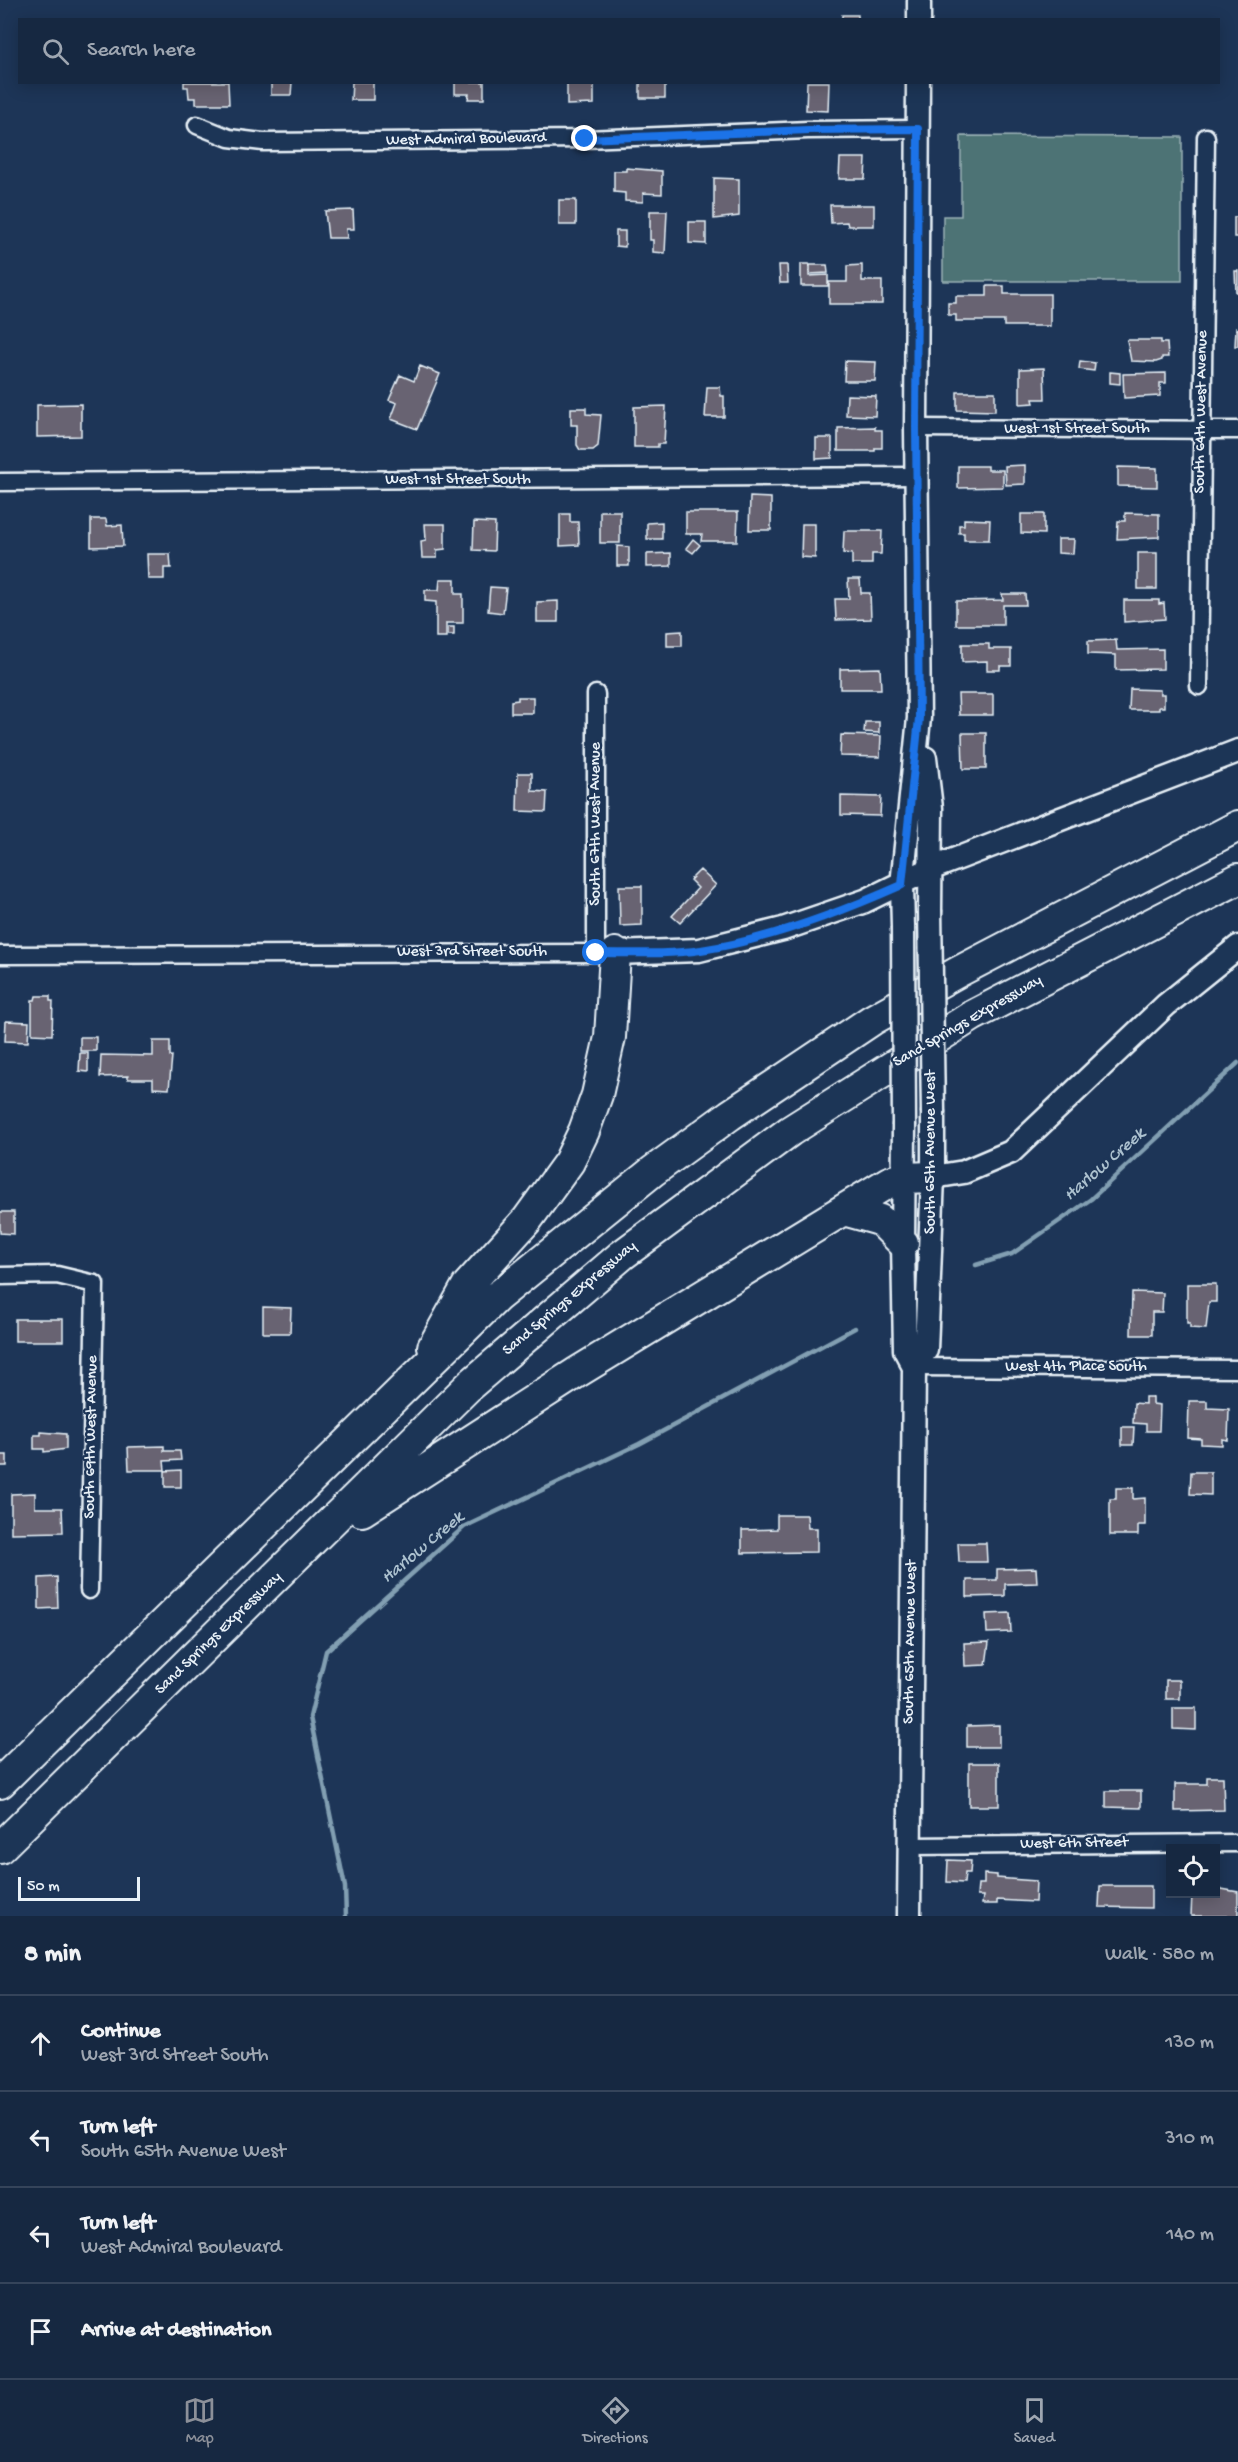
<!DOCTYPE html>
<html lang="en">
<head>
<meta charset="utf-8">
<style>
	:root { --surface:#162841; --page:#1f3048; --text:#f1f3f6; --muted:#9ea6b1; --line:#35445a; --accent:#8c9099 }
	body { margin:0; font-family:"Gochi Hand",sans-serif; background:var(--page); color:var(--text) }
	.controls { position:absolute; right:18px; bottom:18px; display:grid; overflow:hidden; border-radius:0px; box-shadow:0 3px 15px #0003 }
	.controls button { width:54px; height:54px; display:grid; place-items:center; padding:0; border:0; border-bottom:2px solid var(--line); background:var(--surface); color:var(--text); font:30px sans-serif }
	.scale { position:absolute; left:18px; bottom:15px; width:122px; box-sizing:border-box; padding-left:6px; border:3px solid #e8f1f8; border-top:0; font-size:16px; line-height:21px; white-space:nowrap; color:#e8f1f8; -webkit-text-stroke:4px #1d3557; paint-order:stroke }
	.stop { position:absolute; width:18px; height:18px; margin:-14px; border:4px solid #1a73e8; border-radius:50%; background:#fff }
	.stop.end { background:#1a73e8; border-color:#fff; box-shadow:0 2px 6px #0008 }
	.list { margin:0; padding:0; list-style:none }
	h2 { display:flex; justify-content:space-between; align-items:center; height:78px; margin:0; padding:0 24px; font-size:26px }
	h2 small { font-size:20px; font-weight:400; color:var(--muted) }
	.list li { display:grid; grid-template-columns:39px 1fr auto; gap:18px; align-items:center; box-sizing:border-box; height:96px; padding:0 24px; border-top:2px solid var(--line) }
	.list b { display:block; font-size:22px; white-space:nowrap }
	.list p { margin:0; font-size:20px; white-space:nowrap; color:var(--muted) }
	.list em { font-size:20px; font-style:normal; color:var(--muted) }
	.icon { flex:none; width:33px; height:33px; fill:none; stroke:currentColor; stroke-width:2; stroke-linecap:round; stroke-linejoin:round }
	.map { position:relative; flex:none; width:1238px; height:1916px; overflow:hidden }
	.search { position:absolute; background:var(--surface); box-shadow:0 3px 15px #0003; left:18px; right:18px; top:18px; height:66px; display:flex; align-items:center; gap:15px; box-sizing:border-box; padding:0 21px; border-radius:0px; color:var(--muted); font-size:22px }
	.sheet { height:462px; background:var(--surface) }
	nav { display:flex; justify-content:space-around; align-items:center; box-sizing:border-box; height:84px; border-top:2px solid var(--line); background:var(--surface); font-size:16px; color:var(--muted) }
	nav a { display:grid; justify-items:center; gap:3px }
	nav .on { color:var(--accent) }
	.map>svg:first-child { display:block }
	.green { fill:#4e7375; stroke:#9bb2b6; stroke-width:1.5 }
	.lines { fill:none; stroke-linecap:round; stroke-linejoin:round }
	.stream { stroke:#829fb2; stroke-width:4.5 }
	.building { fill:#676472; stroke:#e8f1f8; stroke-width:1.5 }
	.street-casing { stroke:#e8f1f8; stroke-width:21 }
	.secondary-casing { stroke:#e8f1f8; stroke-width:27 }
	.highway-casing { stroke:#e8f1f8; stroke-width:34 }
	.street { stroke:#1d3557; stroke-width:16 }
	.secondary { stroke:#1d3557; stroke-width:22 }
	.highway { stroke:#1d3557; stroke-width:30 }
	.secondary-bridge-casing { stroke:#e8f1f8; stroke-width:27; stroke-linecap:butt }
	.secondary-bridge { stroke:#1d3557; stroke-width:22 }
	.route { stroke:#1a73e8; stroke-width:8 }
	.labels { text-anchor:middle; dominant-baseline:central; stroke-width:4.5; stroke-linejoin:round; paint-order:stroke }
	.street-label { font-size:16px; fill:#e8f1f8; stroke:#1d3557 }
	.water-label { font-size:18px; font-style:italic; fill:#acc1cf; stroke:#1d3557 }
</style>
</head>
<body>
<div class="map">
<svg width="1238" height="1916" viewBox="0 0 1238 1916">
	<rect width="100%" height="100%" fill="#1d3557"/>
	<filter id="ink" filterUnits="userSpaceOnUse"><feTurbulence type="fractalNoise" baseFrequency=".0167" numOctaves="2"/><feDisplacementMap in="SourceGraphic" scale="12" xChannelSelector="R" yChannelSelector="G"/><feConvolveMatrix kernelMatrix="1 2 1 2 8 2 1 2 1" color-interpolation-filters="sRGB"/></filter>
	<g filter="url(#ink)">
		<path class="green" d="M961,136L1182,137V281H943V216H961Z"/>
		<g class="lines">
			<path class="stream" d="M976,1265L1012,1254L1091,1199L1238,1063
				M346,1916L345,1887L310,1717L326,1651L464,1527L639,1444L855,1328"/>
		</g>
		<path class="building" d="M842,15H858V20H842Z
			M184,82H228L229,104H196V98H189L188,87H184Z
			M271,82H292L291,95H271Z
			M352,82H373V100H351Z
			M455,82H484V99H468L469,94H455Z
			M567,82H594V104L567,105Z
			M640,82H665V98H640Z
			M807,82H829L828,111L806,110Z
			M840,158H866L865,179H839Z
			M626,168L662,171V194L643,193V202L625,201V193L614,192V171H626Z
			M714,178L739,179V216L714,219Z
			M559,200H576V225H559Z
			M830,205H874V226H848L847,222L831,223Z
			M353,210L354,229H346L347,238H328L325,211Z
			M650,211H667L665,253L653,252V240H650Z
			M1234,217H1238V237H1234Z
			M689,222H706V244L689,243Z
			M616,231H625V247L616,246Z
			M801,264H809V276L828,275V286H801Z
			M779,265H787L788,283H780Z
			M810,265H827L828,273L810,274Z
			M862,265V281H882V304H829V282H847V266Z
			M1235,271H1238V292H1236Z
			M987,286H1004V294H1050V326H1004V321H956V315H948V303H956V296H987Z
			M1236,328L1238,329V346H1235Z
			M1127,340H1161V343H1167L1168,357H1162V360L1156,362L1131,361Z
			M845,361L876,362L875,381H844Z
			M1080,361L1095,363L1094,371L1079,369Z
			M420,366L440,374L417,429L391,419L397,403L389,400L400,375L414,381Z
			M1044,368L1045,399H1033L1034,403L1020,404V369Z
			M1110,372L1120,373V384L1110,383Z
			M1166,373V383H1160V396L1124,398L1123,374Z
			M707,387H720L721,396H724V417H705Z
			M957,392H995V411L957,410Z
			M847,395L876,396L875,416L846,415Z
			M81,404V436L37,437V405Z
			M666,406L664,444H658V447H634V407Z
			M571,408H586V414L601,415L598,446L593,450H580L577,445V425H571Z
			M875,427V430H882V448H875V451H838V428Z
			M816,438H832V458L816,459Z
			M1025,465V484L1006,485L1005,466Z
			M958,466H988V470H1003V487L958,488Z
			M1118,467L1157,468V487L1118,486Z
			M750,497L771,498V530H749Z
			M600,511H620V543H600Z
			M686,512H738L737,541H701L702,534H686Z
			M1125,513L1159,514V537L1117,539L1118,521H1125Z
			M560,514H570V522H578L579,545L560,546Z
			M1021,514H1044V534L1021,533Z
			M91,519H106L107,526L122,525L123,546L91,547Z
			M964,519L990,520L989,540H964V533H959V525H964Z
			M474,522L495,523L494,551L473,550Z
			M662,522V539H647V523Z
			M425,524H445V549L437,550V558H422L421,541L426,540Z
			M802,524H815V558L801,557Z
			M844,531H882L881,554H872V564H852V554L843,553Z
			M693,539L700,545L693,553L686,548Z
			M1058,539H1074L1073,554L1058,553Z
			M617,546L629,547V566H617Z
			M671,553V566L647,567V554Z
			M1138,553H1157V589H1138Z
			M147,554H170L171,568H164V579H148Z
			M440,579H455V594H463V623H446V637H436V602L425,601V590H439Z
			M848,579H860L861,593H870L871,619L836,620L835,599H849Z
			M490,587L506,588L503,613L488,611Z
			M1002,594H1025L1026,605H1003V625H956V601L1003,600Z
			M1124,600H1159V604L1164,603L1165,619L1124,622Z
			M558,601V622H537V602Z
			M448,627H454V635H448Z
			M682,631V646H667V632Z
			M1116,640L1117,650L1163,649V669L1116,670V655L1088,654V641Z
			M962,644H989V649H1011V666H1000V670H987V661L962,662Z
			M880,668L881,689H840V669Z
			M1130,689L1160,690V694H1164V707H1159V710H1129Z
			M958,694H993V715H959Z
			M518,697H533V713H511V701L518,700Z
			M865,722H879V733L864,732Z
			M962,733H986V769H963Z
			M841,735L881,736L880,757L840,756Z
			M518,773H532V791L547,792L546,812L517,811Z
			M841,796L881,797L880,816L841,815Z
			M700,870L716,885L680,923L672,916L698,888L690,880Z
			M619,886H642V925L620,926Z
			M36,996H50V1001H53L52,1035L32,1034V1000H35Z
			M6,1021L29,1022L28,1042L5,1041Z
			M80,1037H96V1051H80Z
			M153,1041H170V1056H172L169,1089L153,1088V1079H128V1076L100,1077L101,1055L153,1056Z
			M80,1053H88V1072L79,1071Z
			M0,1212H14V1234L0,1233Z
			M1187,1284H1216V1302H1209L1206,1329L1190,1328V1323H1187Z
			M1132,1292L1163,1293L1162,1312H1152V1335H1131Z
			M263,1307L291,1308L290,1333H263Z
			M15,1319H63V1341H15Z
			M1145,1397H1153V1404L1160,1405L1159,1431H1146V1424L1133,1423L1134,1403L1145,1404Z
			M1189,1401H1207V1408L1229,1409L1228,1440L1222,1439V1445L1201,1444V1439L1188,1438Z
			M1122,1427H1134L1133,1445H1122Z
			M41,1432L66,1434V1449L44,1452V1449H34V1435H41Z
			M164,1446V1451H180L181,1460L164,1461L165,1470H129L128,1447Z
			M0,1455H7V1466H0Z
			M181,1470V1487H165V1471Z
			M1191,1472H1211V1495L1190,1494Z
			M1116,1488H1133V1499L1145,1498V1525H1138V1535H1110V1499H1116Z
			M35,1493V1508H62L63,1532L11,1533V1494Z
			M777,1515H807L808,1528H817V1552L742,1553V1530L777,1529Z
			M958,1543H986L987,1562H959Z
			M1036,1568L1037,1583L1005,1584V1596L967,1597V1580H997V1569Z
			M57,1577L58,1608L39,1609V1578Z
			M1010,1613L1011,1632L987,1633L986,1614Z
			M989,1642L986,1665L965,1666L964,1643Z
			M1166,1680H1180V1699H1166Z
			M1173,1708H1196V1730L1173,1729Z
			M999,1725V1747H967V1726Z
			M969,1763H999V1806H969Z
			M1207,1777H1223L1224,1810L1175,1811V1784H1207Z
			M1106,1791H1141V1808L1106,1807Z
			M948,1860L971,1861L970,1873H965L964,1883L947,1882Z
			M984,1874L997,1875V1878L1036,1881L1035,1902L997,1900V1904H982L983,1896H977L978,1884H984Z
			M1100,1886H1151V1908L1099,1907Z
			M1216,1888L1238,1892V1916H1191L1192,1894H1216Z"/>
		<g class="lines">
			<g class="street-casing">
				<path id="street" d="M197,125L229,138L263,142L585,139L808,130L918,129
					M916,428L1238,430
					M0,482L917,476
					M1199,686L1206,137
					M596,953V694
					M0,955L615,953
					M0,1276L57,1275L95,1284L89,1590
					M914,1367L1238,1369
					M909,1846L1238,1843"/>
			</g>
			<g class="secondary-casing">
				<path id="secondary" d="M919,20V0
					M925,758L931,808L930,910
					M903,927L902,885L919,718L916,428L918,82
					M615,953L699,950L783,929L865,901L930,869L1238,751
					M904,1126L903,1243L905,1350L914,1367L909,1916
					M933,1177L964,1172L1011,1152L1166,1005L1238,947
					M914,1367L926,1350L933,1177V1113"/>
			</g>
			<g class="highway-casing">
				<path id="highway" d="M844,1210L880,1220L903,1243
					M433,1347L467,1286L527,1220L569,1162L584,1131L597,1095L610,1037L615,953
					M362,1511L576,1373L889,1182L903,1178L933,1177
					M0,1783L497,1297L653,1171L730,1115L872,1020L958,972L1238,826
					M0,1848L471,1384L622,1255L790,1131L972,1016L1238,879"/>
			</g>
			<use href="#street" class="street"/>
			<use href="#secondary" class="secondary"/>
			<use href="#highway" class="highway"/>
			<g class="secondary-bridge-casing">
				<path id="secondary-bridge" d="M930,910L933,1113
					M903,927L904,1126"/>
			</g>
			<use href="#secondary-bridge" class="secondary-bridge"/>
		</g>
	</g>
	<g class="lines" filter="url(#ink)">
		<path class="route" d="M585,139L808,130L918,129L916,428L919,718L902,885C839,913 769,940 701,950C667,955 631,953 596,953"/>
	</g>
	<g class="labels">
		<g class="street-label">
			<text transform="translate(466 140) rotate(-1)">West Admiral Boulevard</text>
			<text transform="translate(1202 412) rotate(-89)">South 64th West Avenue</text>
			<text x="1077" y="429">West 1st Street South</text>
			<text x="458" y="480">West 1st Street South</text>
			<text transform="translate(596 824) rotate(-90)">South 67th West Avenue</text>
			<text x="472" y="952">West 3rd Street South</text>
			<text transform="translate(968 1022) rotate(-30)">Sand Springs Expressway</text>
			<text transform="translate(931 1152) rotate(-90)">South 65th Avenue West</text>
			<text transform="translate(570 1299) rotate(-40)">Sand Springs Expressway</text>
			<text x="1076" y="1367">West 4th Place South</text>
			<text transform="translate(92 1437) rotate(-89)">South 69th West Avenue</text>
			<text transform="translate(219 1634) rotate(-44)">Sand Springs Expressway</text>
			<text transform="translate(911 1642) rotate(-89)">South 65th Avenue West</text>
			<text transform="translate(1074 1844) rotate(-1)">West 6th Street</text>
		</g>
		<g class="water-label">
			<text transform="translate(1105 1165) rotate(-41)">Harlow Creek</text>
			<text transform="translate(423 1548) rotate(-40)">Harlow Creek</text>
		</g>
	</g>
</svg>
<div class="controls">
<button><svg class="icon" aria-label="locate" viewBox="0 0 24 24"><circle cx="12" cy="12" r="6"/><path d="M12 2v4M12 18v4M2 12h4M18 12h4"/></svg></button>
</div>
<div class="scale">50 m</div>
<div class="stop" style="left:596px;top:953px"></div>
<div class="stop end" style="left:585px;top:139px"></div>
<div class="search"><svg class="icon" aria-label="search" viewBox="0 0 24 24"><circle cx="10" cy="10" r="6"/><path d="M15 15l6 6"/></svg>Search here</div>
</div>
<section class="sheet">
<h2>8 min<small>Walk · 580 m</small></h2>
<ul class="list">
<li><svg class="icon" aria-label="ahead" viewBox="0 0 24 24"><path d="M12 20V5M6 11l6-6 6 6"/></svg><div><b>Continue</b><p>West 3rd Street South</p></div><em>130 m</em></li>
<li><svg class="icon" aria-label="left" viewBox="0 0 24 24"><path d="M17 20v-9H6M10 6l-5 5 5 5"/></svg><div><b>Turn left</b><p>South 65th Avenue West</p></div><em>310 m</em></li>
<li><svg class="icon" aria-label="left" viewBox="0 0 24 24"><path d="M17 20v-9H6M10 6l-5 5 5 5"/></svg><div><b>Turn left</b><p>West Admiral Boulevard</p></div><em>140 m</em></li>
<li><svg class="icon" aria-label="arrive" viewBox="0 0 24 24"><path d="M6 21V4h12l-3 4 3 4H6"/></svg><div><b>Arrive at destination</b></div></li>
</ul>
</section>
<nav>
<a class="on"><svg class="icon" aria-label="map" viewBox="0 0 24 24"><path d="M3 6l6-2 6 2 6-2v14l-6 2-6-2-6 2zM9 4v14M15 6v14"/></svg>Map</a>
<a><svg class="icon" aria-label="directions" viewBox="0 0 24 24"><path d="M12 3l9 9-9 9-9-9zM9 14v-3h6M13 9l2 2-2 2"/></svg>Directions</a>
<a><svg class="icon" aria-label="saved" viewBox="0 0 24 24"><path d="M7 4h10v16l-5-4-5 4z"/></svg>Saved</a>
</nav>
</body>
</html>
